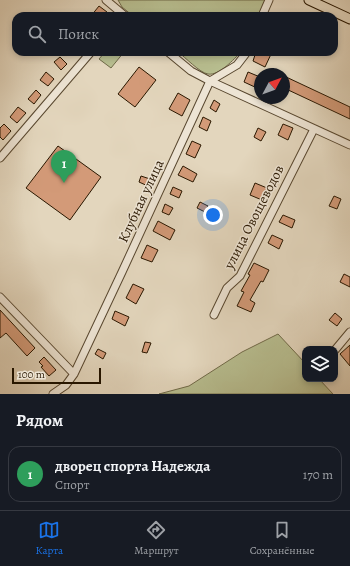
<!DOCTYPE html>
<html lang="ru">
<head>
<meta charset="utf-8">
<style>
	:root { --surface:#171b24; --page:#242831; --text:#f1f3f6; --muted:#9ea1a6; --line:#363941; --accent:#1a73e8 }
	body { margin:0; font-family:Alegreya,serif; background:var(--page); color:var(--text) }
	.controls { position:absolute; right:12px; bottom:12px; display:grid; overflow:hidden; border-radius:8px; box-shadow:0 2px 6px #0003 }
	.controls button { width:36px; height:36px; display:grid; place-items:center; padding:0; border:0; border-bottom:1px solid var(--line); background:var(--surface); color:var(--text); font:20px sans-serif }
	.compass { position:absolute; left:254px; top:68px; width:36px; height:36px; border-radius:50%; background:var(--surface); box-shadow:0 2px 6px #0003; rotate:49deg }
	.scale { position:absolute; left:12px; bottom:10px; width:89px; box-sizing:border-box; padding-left:4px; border:2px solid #291700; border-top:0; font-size:11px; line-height:14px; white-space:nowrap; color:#291700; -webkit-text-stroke:3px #ede4d4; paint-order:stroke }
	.you { position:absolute; left:213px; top:215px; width:14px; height:14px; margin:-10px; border:3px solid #fff; border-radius:50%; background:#1a73e8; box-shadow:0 0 0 6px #1a73e833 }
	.badge { display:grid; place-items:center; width:26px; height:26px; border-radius:50%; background:var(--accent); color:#fff; font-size:13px; font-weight:700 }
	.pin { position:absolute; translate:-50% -33px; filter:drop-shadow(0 1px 2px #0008) }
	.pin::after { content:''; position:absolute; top:21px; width:14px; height:12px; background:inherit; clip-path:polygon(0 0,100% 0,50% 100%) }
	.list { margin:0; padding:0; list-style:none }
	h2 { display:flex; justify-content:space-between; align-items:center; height:52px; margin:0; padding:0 16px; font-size:17px }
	h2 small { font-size:13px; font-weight:400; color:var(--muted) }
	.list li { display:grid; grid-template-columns:26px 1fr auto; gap:12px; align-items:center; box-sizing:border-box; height:56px; margin:0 8px 8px; padding:0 8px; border:1px solid var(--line); border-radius:12px }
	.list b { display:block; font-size:15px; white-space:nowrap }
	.list p { margin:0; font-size:13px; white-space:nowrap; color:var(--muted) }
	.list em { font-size:13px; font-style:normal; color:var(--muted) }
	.icon { flex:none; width:22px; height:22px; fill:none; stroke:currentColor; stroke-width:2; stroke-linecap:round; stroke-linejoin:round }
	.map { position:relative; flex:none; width:350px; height:394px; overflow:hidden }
	.search { position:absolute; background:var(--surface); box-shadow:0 2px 6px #0003; left:12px; right:12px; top:12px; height:44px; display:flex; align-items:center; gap:10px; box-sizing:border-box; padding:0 14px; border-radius:12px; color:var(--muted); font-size:15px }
	.sheet { height:116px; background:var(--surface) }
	nav { display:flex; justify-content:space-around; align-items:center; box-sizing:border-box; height:56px; border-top:1px solid var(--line); background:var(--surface); font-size:11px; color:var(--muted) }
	nav a { display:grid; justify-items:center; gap:2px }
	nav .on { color:var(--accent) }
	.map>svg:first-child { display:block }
	.green { fill:#b7bd8f; stroke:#706a48 }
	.building { fill:#d39a78; stroke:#291700 }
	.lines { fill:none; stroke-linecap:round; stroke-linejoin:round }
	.minor-casing { stroke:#58472f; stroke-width:9 }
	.major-casing { stroke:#291700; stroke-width:11 }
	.minor { stroke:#ede4d4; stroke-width:7 }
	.major { stroke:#e3d6bd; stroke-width:9 }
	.labels { text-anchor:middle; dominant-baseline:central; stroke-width:3; stroke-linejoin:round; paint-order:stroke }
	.street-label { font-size:14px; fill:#291700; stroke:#ede4d4 }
</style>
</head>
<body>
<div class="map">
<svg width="350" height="394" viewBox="0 0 350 394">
	<rect width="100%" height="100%" fill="#e3d6bd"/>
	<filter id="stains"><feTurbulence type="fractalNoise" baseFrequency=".005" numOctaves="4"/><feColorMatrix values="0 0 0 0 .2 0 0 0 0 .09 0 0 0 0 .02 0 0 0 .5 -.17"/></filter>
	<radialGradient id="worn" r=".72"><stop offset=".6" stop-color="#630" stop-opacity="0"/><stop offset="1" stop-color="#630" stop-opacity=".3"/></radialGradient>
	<path class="green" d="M118,0H266L259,16H133L122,7Z
		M105,52H124L111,68L99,59Z
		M178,52H241C234,59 219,76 208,74C200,73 185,57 178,52Z
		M278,334L305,363V379H319L333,394H159L189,386L242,352Z"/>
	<path class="building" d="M99,6L107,12L104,16H91Z
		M256,52H272L265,67L253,61Z
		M60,57L67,64L61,70L54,62Z
		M139,67L156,80L135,107L118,94Z
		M46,72L54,79L48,86L40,80Z
		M248,72L260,77L257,88L244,82Z
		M284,76L350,107V119L284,88Z
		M36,90L41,95L34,104L28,99Z
		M178,93L190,100L182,116L169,109Z
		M214,100L220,104L216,112L210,108Z
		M18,107L26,113L17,123L10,117Z
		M203,117L211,121L207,131L199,127Z
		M4,124L11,131L3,140L0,137V128Z
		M283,124L293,128L288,140L278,135Z
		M258,128L266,132L261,141L254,137Z
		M192,141L201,145L195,158L186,154Z
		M58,146L101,177L70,220L26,188Z
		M183,166L197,174L193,182L178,175Z
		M141,176L153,180L150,187L139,182Z
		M255,183L267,188L262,200L250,195Z
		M173,187L182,191L179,198L170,194Z
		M334,196L341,199L337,209L329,206Z
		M200,202L208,206L205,212L197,208Z
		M165,204L173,208L169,215L162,212Z
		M283,215L295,220L292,228L279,222Z
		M158,221L175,230L170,240L153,231Z
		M272,235L283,240L279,249L268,243Z
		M147,245L158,250L152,262L141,258Z
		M254,263L269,270L263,282L261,281L250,300L255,303L251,312L237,306L244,292L241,291L250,275L248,274Z
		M344,274L350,277V287L340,282Z
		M133,284L144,289L136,304L126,298Z
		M0,310L35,348L27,356L6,333L0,338Z
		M115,311L129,317L125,326L112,319Z
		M335,313L342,319L337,326L329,320Z
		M145,342L151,343L147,353L142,352Z
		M350,345V366L340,354Z
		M98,349L106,353L103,359L95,354Z
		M44,357L56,370L49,376L41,367L43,366L39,362Z"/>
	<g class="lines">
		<g class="minor-casing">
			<path id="minor" d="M106,0L125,16
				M262,16L269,0
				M168,52L191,71L210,81L350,145
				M0,158L91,52
				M0,297L74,374
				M214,315L227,288L240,276L314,129
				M335,350L350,332
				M53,394L66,385L74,374L122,272L210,81L237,65L247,52"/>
		</g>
		<g class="major-casing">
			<path id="major" d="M309,0L350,19"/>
		</g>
		<use href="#minor" class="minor"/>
		<use href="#major" class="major"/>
	</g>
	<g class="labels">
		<g class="street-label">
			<text transform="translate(141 201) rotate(-65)">Клубная улица</text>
			<text transform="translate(254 217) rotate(-63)">улица Овощеводов</text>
		</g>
	</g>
	<rect width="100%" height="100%" filter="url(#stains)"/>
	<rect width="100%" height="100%" fill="url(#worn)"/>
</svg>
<div class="controls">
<button><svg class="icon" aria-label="layers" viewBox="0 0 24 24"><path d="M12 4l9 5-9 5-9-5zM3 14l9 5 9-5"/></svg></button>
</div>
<svg class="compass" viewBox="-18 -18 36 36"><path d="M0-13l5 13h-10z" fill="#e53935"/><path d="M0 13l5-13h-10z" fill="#9ea1a6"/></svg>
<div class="scale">100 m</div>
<div class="you"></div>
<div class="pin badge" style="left:64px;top:183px;background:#2e9e5b">1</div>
<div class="search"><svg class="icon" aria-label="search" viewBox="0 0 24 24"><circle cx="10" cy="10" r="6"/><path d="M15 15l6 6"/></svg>Поиск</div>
</div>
<section class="sheet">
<h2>Рядом<small></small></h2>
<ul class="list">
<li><span class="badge" style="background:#2e9e5b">1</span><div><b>дворец спорта Надежда</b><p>Спорт</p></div><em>170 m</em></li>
</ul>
</section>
<nav>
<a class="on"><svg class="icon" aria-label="map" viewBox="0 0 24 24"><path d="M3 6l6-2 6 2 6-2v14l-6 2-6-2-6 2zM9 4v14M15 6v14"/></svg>Карта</a>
<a><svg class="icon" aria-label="directions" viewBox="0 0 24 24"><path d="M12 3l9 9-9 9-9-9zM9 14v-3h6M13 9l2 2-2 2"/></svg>Маршрут</a>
<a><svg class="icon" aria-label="saved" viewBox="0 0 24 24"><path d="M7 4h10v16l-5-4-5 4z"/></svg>Сохранённые</a>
</nav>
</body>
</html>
